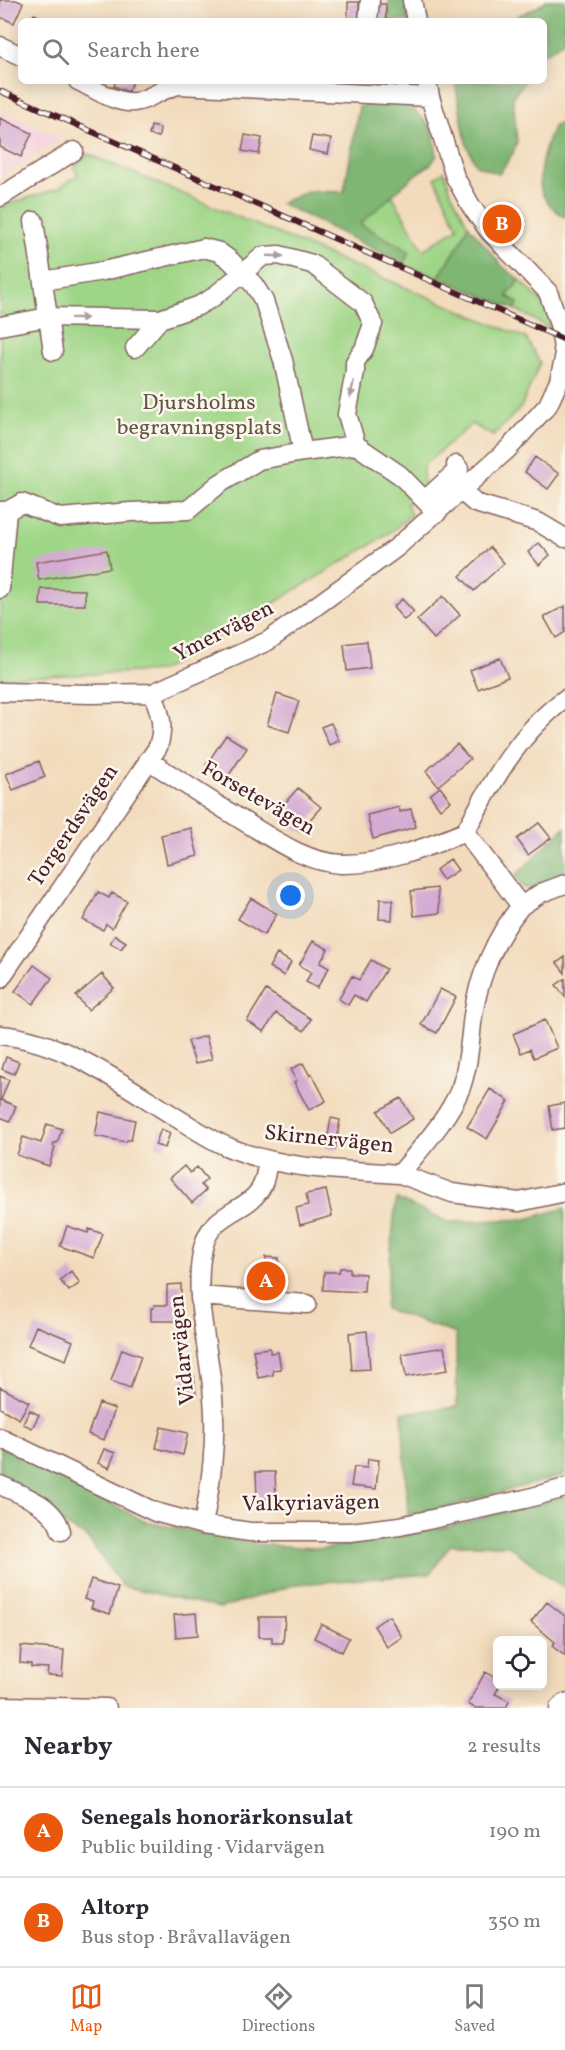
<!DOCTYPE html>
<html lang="en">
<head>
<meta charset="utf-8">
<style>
	:root { --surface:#fff; --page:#f7f7f7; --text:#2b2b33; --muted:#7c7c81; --line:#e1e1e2; --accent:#ea580c }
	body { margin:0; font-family:Vollkorn,serif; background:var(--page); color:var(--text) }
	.controls { position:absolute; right:18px; bottom:18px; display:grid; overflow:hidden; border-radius:9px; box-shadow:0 3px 15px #0003 }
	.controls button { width:54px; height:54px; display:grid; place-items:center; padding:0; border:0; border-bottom:2px solid var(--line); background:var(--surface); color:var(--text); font:30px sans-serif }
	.you { position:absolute; left:291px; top:896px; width:21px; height:21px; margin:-15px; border:4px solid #fff; border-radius:50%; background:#1a73e8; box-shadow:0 0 0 9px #1a73e833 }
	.badge { display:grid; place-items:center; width:39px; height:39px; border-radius:50%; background:var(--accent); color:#fff; font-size:20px; font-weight:700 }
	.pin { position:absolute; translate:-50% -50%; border:3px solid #fff; box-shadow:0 2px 6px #0006 }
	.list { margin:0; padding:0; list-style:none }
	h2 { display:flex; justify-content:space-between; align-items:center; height:78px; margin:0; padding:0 24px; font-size:26px }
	h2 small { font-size:20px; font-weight:400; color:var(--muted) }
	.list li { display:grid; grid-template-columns:39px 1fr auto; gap:18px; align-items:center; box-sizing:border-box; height:90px; padding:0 24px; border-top:2px solid var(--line) }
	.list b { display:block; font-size:22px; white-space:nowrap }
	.list p { margin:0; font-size:20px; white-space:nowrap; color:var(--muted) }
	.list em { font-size:20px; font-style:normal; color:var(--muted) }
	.icon { flex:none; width:33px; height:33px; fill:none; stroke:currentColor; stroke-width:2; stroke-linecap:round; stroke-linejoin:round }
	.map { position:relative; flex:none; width:565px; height:1708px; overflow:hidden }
	.search { position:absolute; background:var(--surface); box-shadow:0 3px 15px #0003; left:18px; right:18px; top:18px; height:66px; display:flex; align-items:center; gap:15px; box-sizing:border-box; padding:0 21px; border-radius:9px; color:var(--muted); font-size:22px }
	.sheet { height:258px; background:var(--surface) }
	nav { display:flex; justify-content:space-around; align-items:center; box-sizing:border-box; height:84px; border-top:2px solid var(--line); background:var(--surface); font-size:16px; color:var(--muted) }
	nav a { display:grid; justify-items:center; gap:3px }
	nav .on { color:var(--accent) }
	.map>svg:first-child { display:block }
	.built { fill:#f5cfdb }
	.green { fill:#9fd586; stroke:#747a58; stroke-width:1.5 }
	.forest { fill:#7fb673; stroke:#646a4f; stroke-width:1.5 }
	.building { fill:#d4abd2 }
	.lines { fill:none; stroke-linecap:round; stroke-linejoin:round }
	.minor-casing { stroke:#85615e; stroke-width:21 }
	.minor { stroke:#fff; stroke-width:18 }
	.rail-casing { stroke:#4a1f2b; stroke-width:6 }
	.rail { stroke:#fbf7ec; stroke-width:4; stroke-dasharray:11; stroke-linecap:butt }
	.oneway { fill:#ae9aa0 }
	.labels { text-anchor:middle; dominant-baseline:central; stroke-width:5; stroke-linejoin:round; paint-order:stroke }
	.park-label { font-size:22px; fill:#645646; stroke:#fbf7ec }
	.street-label { font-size:22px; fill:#4a1f2b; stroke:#fbf7ec }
</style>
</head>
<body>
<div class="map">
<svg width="565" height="1708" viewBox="0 0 565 1708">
	<rect width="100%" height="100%" fill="#fbf7ec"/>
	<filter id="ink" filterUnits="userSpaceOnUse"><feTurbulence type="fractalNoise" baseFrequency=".0167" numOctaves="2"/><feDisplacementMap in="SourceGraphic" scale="12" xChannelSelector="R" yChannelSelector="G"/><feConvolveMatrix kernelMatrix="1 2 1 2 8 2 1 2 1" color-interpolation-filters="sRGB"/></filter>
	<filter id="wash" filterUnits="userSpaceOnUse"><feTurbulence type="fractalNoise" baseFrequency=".008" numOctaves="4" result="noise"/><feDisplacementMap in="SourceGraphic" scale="24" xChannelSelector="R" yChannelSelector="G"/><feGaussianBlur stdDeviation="1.35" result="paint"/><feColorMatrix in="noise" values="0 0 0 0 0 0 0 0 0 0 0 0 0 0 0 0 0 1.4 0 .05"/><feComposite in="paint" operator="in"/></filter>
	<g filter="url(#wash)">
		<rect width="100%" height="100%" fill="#f2dbbc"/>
		<path class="built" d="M0,111L62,138L0,178Z"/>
		<path class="green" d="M88,154L526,338L540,363L521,407L493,436L472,424L423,466L424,490L407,504L411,515L387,535L161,671L0,678V209L11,203L57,189L78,175L74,168Z
			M444,171L451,192L468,225L461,242L438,278L404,264L409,251L359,224L392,195L423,250L458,228L435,178Z
			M520,280L546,307L552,330L515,309L518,303L507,296Z"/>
		<path class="forest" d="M389,0H406L409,21H388Z
			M546,0H565V40L544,54V21H508L539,6Z
			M455,81H525L513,97L517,142L513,153L499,174L476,165L466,143Z
			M375,102L409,105L428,124L433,131L437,155L431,164L415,175L360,224L409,251L404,264L280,203L309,191L344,192L359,107Z
			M565,121V217C556,212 543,200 541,189C537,171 546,143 553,127Z
			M468,225L502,266L520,280L507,296L518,303L515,309L438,278L461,242Z
			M565,827V874L532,888H524L514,877Z
			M396,1199L449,1222L527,1219L565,1208V1475L450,1506L408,1515L402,1413L457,1407L456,1334L385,1309Z
			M0,1445L146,1522L256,1544L324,1549L443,1528L565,1496V1589L508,1545H450L430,1574L297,1584L220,1608L122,1586L87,1537L26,1504L0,1494Z"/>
		<g id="blocks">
			<path class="building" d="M0,0H16L23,3L14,23L0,17Z
				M348,2H359V21H348Z
				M374,4H386V21H374Z
				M34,14L49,21H30Z
				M116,81H133L128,92L114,86Z
				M0,118L32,133L21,157L0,147Z
				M151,126L160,128L159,137L149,135Z
				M245,135L262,138L259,154L242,151Z
				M312,136L331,139L328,154L309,150Z
				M535,457L559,474L548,489L525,472Z
				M539,543L550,555L539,565L528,552Z
				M490,547L504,563L474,591L460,576Z
				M107,550L110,568L39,580L36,562Z
				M41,589L85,590V605H40Z
				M443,596L460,615L434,639L417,620Z
				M402,599L414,612L404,620L393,607Z
				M565,606V632L556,638L544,617Z
				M367,641L370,668L347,671L344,644Z
				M500,658L508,677L478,689L470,670Z
				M277,694L299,701L289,732L267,725Z
				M331,723L339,741L329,745L321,727Z
				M226,735L247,748L227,778L206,765Z
				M457,744L470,759L438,786L426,771Z
				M39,761L45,777L13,790L6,774Z
				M440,787L451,801L440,809L430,795Z
				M298,788L321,807L300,831L277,812Z
				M399,807L400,812L411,809L416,827L373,839L367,815Z
				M539,823L551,838L528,855L517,839Z
				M191,828L198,856L167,864L161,835Z
				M450,859L458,870L443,880L436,870Z
				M437,888L440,913L414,916L411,891Z
				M98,892L109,898L112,893L127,901L112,928L106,924L103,930L83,920Z
				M251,898L277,914L264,935L238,919Z
				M380,899L393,900L392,920L379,919Z
				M115,935L126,942L121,949L110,943Z
				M313,941L328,949L320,963L329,968L317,988L306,982L311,972L299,965Z
				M277,954L291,962L284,976L269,967Z
				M565,957V973L557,963Z
				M371,960L386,969L366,1002L354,995L348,1005L339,999L352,976L359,980Z
				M34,965L52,978L33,1004L15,991Z
				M102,974L114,988L88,1010L76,996Z
				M565,979V997L556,985Z
				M440,989L456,997L437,1033L421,1025Z
				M266,990L311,1019L304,1031L276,1013L264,1032L247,1021Z
				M545,1020L557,1048L534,1058L530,1049L521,1053L513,1034Z
				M206,1036L212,1059L195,1064L188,1041Z
				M6,1057L19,1062L14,1074L2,1069Z
				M303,1063L310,1076L312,1074L326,1101L309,1110L294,1082L297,1081L291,1069Z
				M0,1076L9,1080L1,1100L16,1106L10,1121L0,1117Z
				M490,1089L509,1101L487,1139L467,1127Z
				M401,1098L413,1119L390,1133L378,1111Z
				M565,1103V1128L553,1130L549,1106Z
				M100,1112L135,1120L131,1140H127L126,1142L95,1136Z
				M331,1118L340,1120L335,1150L326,1148Z
				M47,1124L62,1129L57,1143H54L53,1146L55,1147L49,1166L17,1155L23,1137L41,1143Z
				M161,1129L170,1133L165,1148L155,1145Z
				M184,1166L190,1173L197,1167L207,1179L201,1185L206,1190L192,1203L170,1178Z
				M326,1190L332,1216L300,1225L296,1208L308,1205L306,1194Z
				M67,1226L88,1233L89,1229L103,1234L94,1258L60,1246Z
				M266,1257L279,1258L278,1273H282L281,1289L253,1287L254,1269L265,1270Z
				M340,1268H350V1273L365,1274L364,1292L323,1290L324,1272H339Z
				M71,1271L80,1283L69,1291L60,1280Z
				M181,1284V1321H151V1308H154V1305H167V1285Z
				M36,1326L73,1341L66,1360L28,1345Z
				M367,1331L370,1369L352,1370L349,1333Z
				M444,1347L448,1370L406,1377L402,1354Z
				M270,1348V1353L278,1352L281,1369L273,1370V1375L258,1378L253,1350Z
				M122,1349L141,1356L130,1388L111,1381Z
				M194,1375L196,1395L185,1396L183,1376Z
				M0,1387L29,1402L19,1419L0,1408Z
				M99,1403L115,1409L104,1440L88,1434Z
				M30,1410L39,1415L32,1428L23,1424Z
				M161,1427L188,1433L183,1455L156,1448Z
				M104,1449L115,1453L109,1468L98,1463Z
				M368,1459L379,1460L376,1489L351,1486L354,1467L367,1468Z
				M256,1472H275L276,1499H257Z
				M91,1579L118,1588L110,1614L91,1608L93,1602L84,1599Z
				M547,1602L565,1616V1656L552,1646L555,1642L531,1622Z
				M196,1613L198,1635L176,1637L174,1615Z
				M389,1616L402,1637L387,1647L374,1626Z
				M259,1617H285L283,1643H272V1637H259Z
				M321,1624L349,1638L342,1652L314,1638Z
				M21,1646L64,1650L62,1676L47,1675L48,1668L31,1667V1664L20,1663Z
				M485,1672L498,1679V1686H500L495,1694L509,1701L506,1708H475L468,1704Z"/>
		</g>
	</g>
	<g filter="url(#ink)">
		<use href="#blocks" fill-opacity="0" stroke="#85615e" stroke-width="1.5"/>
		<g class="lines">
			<g class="minor-casing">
				<path id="minor" d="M412,0L416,21
					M368,21L370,0
					M0,46L21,56
					M78,81C96,89 120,107 139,101C153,97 162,89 178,85L430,97
					M427,81L430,97L455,177L471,206L489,231L548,292L559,324L565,360
					M0,197L74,151
					M34,221L53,351
					M43,281L103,271L204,248L219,252L230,260L254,285L264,301L283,360L303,452
					M0,326L48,317L160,319L198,306L212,298L263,256L279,255L312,264L363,303L373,324L364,349L355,362V372L347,414L356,445
					M135,348L160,319
					M461,491L475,503L538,522L565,538
					M425,500L459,469L456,465
					M0,511H7L22,503L60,518L131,512L188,510L219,484L259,460L303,452L356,445L400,475L437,513
					M0,589L7,511
					M0,692L91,694L153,693L268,641L396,548L508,449L548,405L559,381L564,359
					M148,760C180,781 212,802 245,822C275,840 305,862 341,864C381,865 428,847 465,832C491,784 519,732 565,699
					M521,906L541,893L565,884
					M0,979L158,747C165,724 160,714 153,693
					M0,1035C69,1041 127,1088 185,1123C200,1132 216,1143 233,1149C285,1170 345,1170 400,1174C421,1148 449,1118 461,1087C469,1064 470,1039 473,1015C479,976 496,936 521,906L465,832
					M400,1174L452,1193L519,1202L565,1192
					M200,1296L307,1304
					M0,1438L155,1512L203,1525L250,1532H350L400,1526L525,1499L565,1488
					M0,1485C22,1495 54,1505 61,1531
					M203,1525C211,1483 217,1441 213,1398C210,1349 192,1297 203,1248C211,1212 244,1213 259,1191C265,1183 266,1171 268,1161
					M0,1706L107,1708
					M559,1708L565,1703"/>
			</g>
			<use href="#minor" class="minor"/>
			<g class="rail-casing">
				<path id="rail" d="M0,91L565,340"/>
			</g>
			<use href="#rail" class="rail"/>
		</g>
		<defs><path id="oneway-solid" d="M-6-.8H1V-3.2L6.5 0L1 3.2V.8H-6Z" transform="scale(1.5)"/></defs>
		<g class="oneway">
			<use href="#oneway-solid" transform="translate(275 256) rotate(2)"/>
			<use href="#oneway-solid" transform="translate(79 318) rotate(1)"/>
			<use href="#oneway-solid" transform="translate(352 389) rotate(101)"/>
		</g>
	</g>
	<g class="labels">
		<g class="park-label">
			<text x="199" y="403">Djursholms<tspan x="199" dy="25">begravningsplats</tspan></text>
		</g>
		<g class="street-label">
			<text transform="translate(224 632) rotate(-27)">Ymervägen</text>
			<text transform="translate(258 799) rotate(30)">Forsetevägen</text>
			<text transform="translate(74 826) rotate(-56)">Torgerdsvägen</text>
			<text transform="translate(329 1140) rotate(6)">Skirnervägen</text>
			<text transform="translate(183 1350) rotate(-96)">Vidarvägen</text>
			<text transform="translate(311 1504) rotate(-1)">Valkyriavägen</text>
		</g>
	</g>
</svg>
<div class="controls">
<button><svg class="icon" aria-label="locate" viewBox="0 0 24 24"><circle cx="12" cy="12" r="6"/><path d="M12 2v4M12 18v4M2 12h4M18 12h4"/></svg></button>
</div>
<div class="you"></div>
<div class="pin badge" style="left:266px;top:1281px">A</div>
<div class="pin badge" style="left:502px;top:224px">B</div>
<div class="search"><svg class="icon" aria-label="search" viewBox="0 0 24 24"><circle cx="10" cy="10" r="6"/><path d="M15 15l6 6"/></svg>Search here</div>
</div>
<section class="sheet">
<h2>Nearby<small>2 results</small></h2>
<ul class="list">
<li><span class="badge">A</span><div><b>Senegals honorärkonsulat</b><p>Public building · Vidarvägen</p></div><em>190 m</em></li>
<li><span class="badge">B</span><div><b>Altorp</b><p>Bus stop · Bråvallavägen</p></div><em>350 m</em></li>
</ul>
</section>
<nav>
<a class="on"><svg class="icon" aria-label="map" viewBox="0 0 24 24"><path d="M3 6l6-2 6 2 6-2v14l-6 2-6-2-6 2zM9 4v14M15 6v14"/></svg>Map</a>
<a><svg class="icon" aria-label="directions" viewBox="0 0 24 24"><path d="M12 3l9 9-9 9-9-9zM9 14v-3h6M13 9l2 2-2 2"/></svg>Directions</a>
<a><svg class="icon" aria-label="saved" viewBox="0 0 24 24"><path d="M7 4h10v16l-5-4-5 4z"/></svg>Saved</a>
</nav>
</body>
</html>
